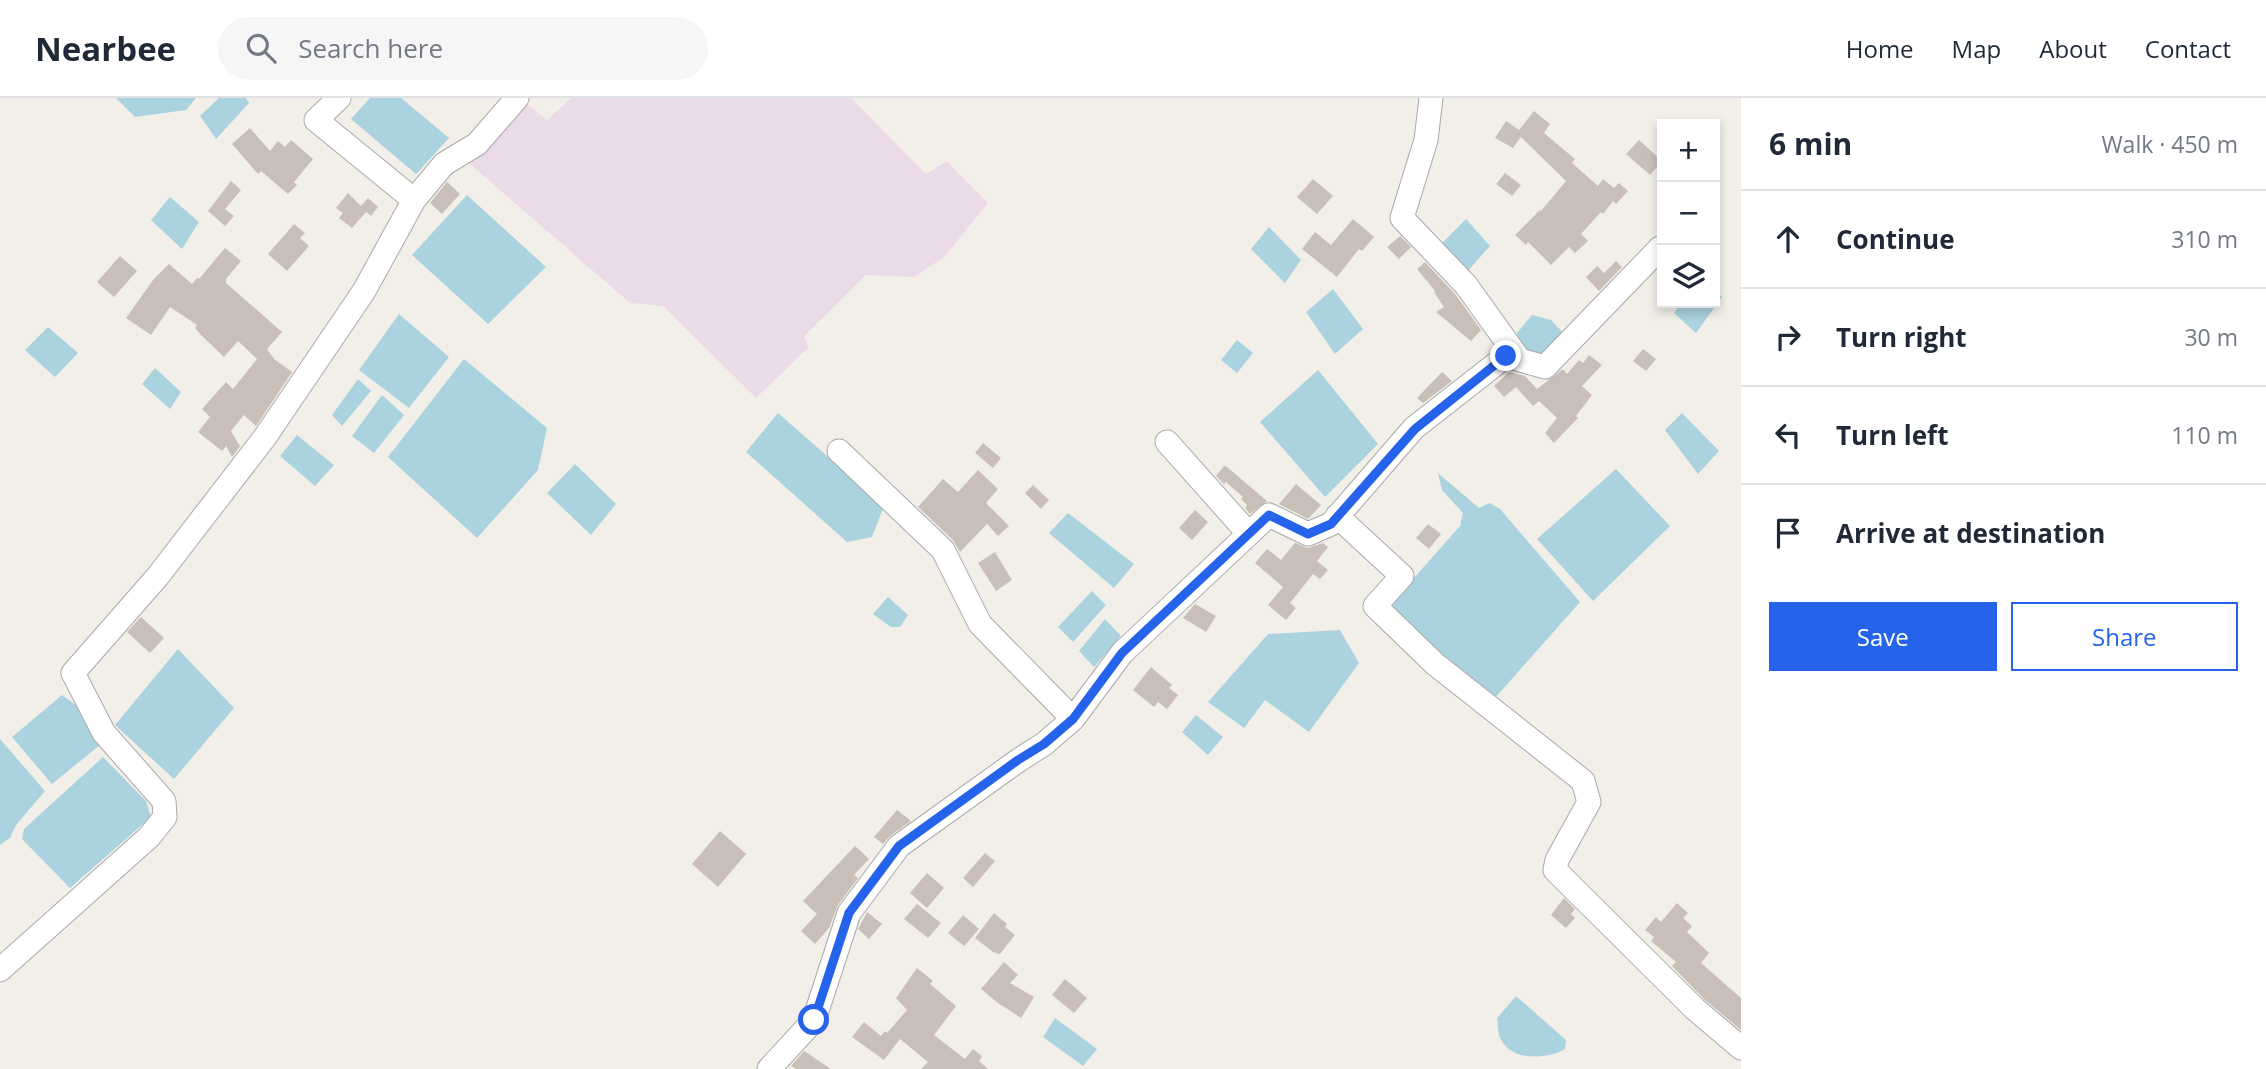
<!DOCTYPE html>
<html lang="en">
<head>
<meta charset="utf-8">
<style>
	:root { --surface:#fff; --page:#f6f6f7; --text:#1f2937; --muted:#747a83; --line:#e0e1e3; --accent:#2563eb }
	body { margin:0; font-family:"Open Sans",sans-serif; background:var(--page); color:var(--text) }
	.controls { position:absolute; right:21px; top:21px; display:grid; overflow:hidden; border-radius:0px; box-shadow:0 4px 10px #0003 }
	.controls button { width:63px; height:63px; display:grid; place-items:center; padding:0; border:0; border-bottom:2px solid var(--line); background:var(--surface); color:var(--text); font:35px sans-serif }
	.stop { position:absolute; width:21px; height:21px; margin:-16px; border:5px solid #2563eb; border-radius:50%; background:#fff }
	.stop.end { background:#2563eb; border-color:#fff; box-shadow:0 2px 7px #0008 }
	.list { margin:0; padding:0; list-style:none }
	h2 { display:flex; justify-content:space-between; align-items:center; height:91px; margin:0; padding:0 28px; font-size:30px }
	h2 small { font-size:23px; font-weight:400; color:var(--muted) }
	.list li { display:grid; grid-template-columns:46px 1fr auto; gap:21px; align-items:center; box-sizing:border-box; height:98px; padding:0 28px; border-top:2px solid var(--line) }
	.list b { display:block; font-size:26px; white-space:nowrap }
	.list em { font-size:23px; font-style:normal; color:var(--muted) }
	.actions { display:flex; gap:14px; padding:21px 28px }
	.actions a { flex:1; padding:16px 0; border:2px solid var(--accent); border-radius:0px; text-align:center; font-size:24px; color:var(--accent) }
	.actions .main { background:var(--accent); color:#fff }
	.icon { flex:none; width:38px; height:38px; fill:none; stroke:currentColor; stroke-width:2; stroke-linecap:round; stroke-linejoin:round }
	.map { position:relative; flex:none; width:1741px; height:971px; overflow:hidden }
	header { display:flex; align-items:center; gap:42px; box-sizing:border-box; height:98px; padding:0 35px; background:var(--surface); border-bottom:2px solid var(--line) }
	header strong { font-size:33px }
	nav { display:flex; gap:38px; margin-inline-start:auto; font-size:24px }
	.search { width:490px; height:63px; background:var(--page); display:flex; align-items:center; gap:18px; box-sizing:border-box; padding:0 24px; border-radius:38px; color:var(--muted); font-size:26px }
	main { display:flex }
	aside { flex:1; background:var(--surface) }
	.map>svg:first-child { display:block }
	.industrial { fill:#ebdbe8 }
	.water { fill:#aad3df }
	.building { fill:#c7bfb8 }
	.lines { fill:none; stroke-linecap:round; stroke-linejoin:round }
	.minor-casing { stroke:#a9a9a9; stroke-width:25 }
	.minor { stroke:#fff; stroke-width:23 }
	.route { stroke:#2563eb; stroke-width:9 }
</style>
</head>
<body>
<header>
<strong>Nearbee</strong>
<div class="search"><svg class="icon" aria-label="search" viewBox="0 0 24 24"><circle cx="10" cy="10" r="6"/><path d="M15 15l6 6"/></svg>Search here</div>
<nav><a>Home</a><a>Map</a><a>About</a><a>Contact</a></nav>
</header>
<main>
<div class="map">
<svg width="1741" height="971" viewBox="0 0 1741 971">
	<rect width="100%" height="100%" fill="#f2efe9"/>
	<path class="industrial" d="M571,0H851L926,76L947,63L988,105L944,159L914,179L866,177L804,238L809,249L756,300L663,208L630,205L470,66L524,3L547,22Z"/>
	<path class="water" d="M116,0H196L186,12L135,19Z
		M219,0H246L249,5L216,41L200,18Z
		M370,0H401L449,40L416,76L351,21Z
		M467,97L546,169L488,226L412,157Z
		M170,99L199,124L182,151L151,122Z
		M1466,121L1490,148L1466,175L1439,148Z
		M1269,129L1301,162L1285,185L1251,151Z
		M1333,191L1363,231L1335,256L1306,214Z
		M1715,193L1722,199L1696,235L1674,215L1681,205H1715Z
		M399,216L449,259L409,310L359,272Z
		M1532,217L1551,222L1564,236L1544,261L1523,253L1517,235Z
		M48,229L78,255L55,279L25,252Z
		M1237,242L1253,255L1237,275L1221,262Z
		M464,261L547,330L538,372L477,440L388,359Z
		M155,270L181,294L170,311L142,286Z
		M1318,272L1378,346L1325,399L1260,324Z
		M358,281L371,293L342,328L332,317Z
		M382,297L404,317L374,355L352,338Z
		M778,315L884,408L872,439L847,444L746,354Z
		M1682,315L1719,353L1698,376L1665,332Z
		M297,337L334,367L315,388L280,358Z
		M575,366L616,406L591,437L547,395Z
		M1616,371L1670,428L1593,503L1537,441Z
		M1438,375L1479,410L1490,405L1500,411L1580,504L1494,601L1453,575L1389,508L1460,428L1463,415L1442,392Z
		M1068,415L1134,466L1114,490L1049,435Z
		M1092,493L1106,507L1073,544L1058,529Z
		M888,499L908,517L900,529H891L873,516Z
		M1105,521L1121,538L1094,569L1079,553Z
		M1340,532L1359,565L1309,634L1265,602L1244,630L1208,604L1268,536Z
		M178,551L234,610L174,681L115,627Z
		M62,597L80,610L100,647L52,686L12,639Z
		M1196,617L1223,639L1208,657L1182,634Z
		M0,641L45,693L16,727L10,740L0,747Z
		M103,659L146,703L151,719L70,790L22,741L24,731Z
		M1516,898L1566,942L1565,951C1546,962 1508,964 1499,937C1498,932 1498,925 1497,920Z
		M1055,920L1097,951L1083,968L1043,939Z"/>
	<path class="building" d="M1534,13L1550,26L1544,35L1575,61L1572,65L1598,88L1603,81L1614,90L1619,85L1628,93L1616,106L1613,103L1603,116L1601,114L1581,136L1588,143L1575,155L1569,149L1551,167L1528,144L1526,147L1515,137L1540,112L1541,113L1566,83L1521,39L1513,50L1495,40L1506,23L1519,32Z
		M250,30L270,53L278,43L285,49L291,42L313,61L294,84L297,87L288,96L261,73L258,76L232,46Z
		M1639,42L1662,63L1650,77L1626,56Z
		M1505,75L1521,87L1512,98L1496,86Z
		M1313,81L1333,98L1317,116L1297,99Z
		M231,83L241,92L225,111L234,118L225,128L208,113Z
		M447,84L460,96L442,116L430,105Z
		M348,95L361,108L368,100L378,109L371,118L366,114L352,130L339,120L343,115L336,110Z
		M1353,121L1374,139L1362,153L1359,151L1337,179L1302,151L1315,134L1331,147Z
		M294,126L305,135L300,140L309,148L287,173L268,156Z
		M1400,138L1411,149L1399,161L1387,149Z
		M225,150L241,163L226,181V185L282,234L267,251L274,261L292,274L256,328L244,317L231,333L240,348L232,359L226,348L222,353L198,334L210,319L202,311L226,284L233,291L257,261L238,243L224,259L201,237L195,230L197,227L170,209L151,237L126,220L153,182L169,166L192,186L197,180L199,181Z
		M120,158L137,173L114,199L97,184Z
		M1616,163L1622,169L1599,193L1586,179L1597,168L1604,175Z
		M1425,164L1455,196L1481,232L1471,243L1436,214L1444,209L1434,194L1435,193L1417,171Z
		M1643,251L1656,261L1646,273L1633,263Z
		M1589,257L1602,267L1582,288L1592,297L1576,318L1578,320L1554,345L1545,335L1557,320L1539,303L1533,308L1516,289L1504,299L1494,288L1509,274L1525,278L1537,291L1563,271L1567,276L1579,262L1583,265Z
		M1442,274L1452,283L1423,305L1417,300Z
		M983,345L1001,360L993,370L975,355Z
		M1224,368L1227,369L1267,403L1250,416L1245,410L1247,407L1241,401L1243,399L1226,384L1224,386L1216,378Z
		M978,372L998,391L986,405L1009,428L998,438L987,426L960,454L953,442L918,409L943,381L958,394Z
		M1296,386L1321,407L1308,421L1279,406Z
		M1033,387L1049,402L1041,411L1025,395Z
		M1195,412L1208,424L1192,442L1179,430Z
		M1428,426L1441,436L1429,451L1416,440Z
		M1295,445L1308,450L1323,445L1328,449L1317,463L1328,472L1320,481L1313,476L1290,505L1296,510L1286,522L1268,507L1283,489L1255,465L1267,451L1281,462Z
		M995,454L1012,482L996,493L978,465Z
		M1195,506L1216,518L1206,534L1183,520Z
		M141,519L164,540L150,555L127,534Z
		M1151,569L1172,587L1169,590L1178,597L1167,611L1158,604L1154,609L1133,592Z
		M897,712L911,723L891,737L883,746L874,739Z
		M720,733L746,756L718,789L692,766Z
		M855,748L869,761L854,777L858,780L838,807L829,830L815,846L801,833L817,816L803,803Z
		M985,755L995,763L973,789L963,780Z
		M927,775L944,790L927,810L910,795Z
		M1564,800L1575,811L1571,816L1575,820L1566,830L1551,817Z
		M1677,805L1688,815L1683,820L1692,828L1687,834L1709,855L1701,865L1741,900V932L1704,901L1672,868L1676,864L1651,843L1654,839L1645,832L1656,819L1661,824Z
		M917,806L941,825L928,840L904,821Z
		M867,814L882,826L869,841L858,831Z
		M994,815L1007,826L1005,829L1015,837L1000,856L993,854L975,840Z
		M963,817L979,831L964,848L948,835Z
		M1004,864L1018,877L1010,885L1034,899L1021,920L998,905L981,891Z
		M917,870L933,883L930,886L956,908L934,937L965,961L973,951L982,958L979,963L988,971H921L928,964L900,941L884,962L852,939L864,924L881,938L885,933L887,935L907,912L896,900Z
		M1065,881L1087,900L1074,915L1052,897Z
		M804,953L831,971H796L791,968Z"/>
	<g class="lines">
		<g class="minor-casing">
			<path id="minor" d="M339,0L316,22L414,102
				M1431,0L1426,42L1402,120L1466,187L1519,261
				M1167,344L1249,436
				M1337,418L1402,478L1375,508L1435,566L1583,683L1589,704L1557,762L1555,772L1695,911L1741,950
				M1073,621L1122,555L1269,417L1308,436L1331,426L1414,330L1506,258L1545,269L1660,150
				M0,872L149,739L165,719L164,703L104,635L73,575L158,478L265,339L364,193L414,102L444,66L477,46L517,0
				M769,971L814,922L849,815L899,748L1019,662L1044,646L1073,621L980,526L943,452L839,353"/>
		</g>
		<use href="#minor" class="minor"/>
	</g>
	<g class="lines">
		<path class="route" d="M814,922L849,815L899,748L1018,662L1044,646L1073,621L1122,555L1269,417L1308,436L1331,426L1415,331L1506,258"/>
	</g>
</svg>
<div class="controls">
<button>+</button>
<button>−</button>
<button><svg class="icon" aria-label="layers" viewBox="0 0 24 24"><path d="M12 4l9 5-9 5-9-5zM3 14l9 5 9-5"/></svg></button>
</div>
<div class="stop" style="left:814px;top:922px"></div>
<div class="stop end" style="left:1506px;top:258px"></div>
</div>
<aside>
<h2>6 min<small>Walk · 450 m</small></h2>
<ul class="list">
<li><svg class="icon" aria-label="ahead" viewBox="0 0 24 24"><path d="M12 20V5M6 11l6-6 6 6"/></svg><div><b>Continue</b></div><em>310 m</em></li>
<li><svg class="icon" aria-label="right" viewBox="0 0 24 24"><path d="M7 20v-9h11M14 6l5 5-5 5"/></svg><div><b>Turn right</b></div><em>30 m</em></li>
<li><svg class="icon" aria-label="left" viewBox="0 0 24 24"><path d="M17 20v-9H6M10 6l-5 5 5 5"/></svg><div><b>Turn left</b></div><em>110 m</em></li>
<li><svg class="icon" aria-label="arrive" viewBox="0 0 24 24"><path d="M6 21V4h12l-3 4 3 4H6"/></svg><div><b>Arrive at destination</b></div></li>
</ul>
<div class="actions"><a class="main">Save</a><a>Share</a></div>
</aside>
</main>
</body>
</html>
